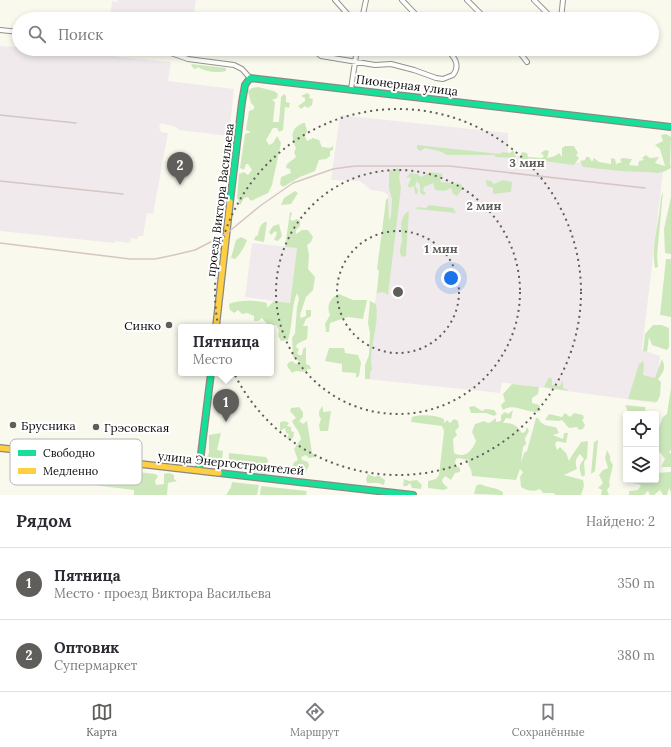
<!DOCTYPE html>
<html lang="ru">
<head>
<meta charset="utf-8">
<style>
	:root { --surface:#fff; --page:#f7f7f7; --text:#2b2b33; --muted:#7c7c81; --line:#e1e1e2; --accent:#5f5e5a }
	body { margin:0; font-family:Lora,serif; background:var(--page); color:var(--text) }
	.controls { position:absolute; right:12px; bottom:12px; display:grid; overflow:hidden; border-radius:4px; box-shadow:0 2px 6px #0003 }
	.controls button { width:36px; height:36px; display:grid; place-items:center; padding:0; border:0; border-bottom:1px solid var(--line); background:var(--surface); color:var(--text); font:20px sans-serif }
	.you { position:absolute; left:451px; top:278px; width:14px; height:14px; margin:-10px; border:3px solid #fff; border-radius:50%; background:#1a73e8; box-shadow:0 0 0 6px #1a73e833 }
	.badge { display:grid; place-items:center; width:26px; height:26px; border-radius:50%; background:var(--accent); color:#fff; font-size:13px; font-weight:700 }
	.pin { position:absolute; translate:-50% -33px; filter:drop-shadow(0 1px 2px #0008) }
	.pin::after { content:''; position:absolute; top:21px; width:14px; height:12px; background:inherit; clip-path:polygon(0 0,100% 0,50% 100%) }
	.popup { position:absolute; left:178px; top:324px; width:96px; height:52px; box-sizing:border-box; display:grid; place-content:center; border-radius:4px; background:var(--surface); filter:drop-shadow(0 1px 3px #0005); font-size:13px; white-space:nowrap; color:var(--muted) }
	.popup b { font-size:15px; color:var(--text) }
	.popup::after { content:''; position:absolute; left:50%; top:100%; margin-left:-8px; border:8px solid transparent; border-top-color:var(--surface) }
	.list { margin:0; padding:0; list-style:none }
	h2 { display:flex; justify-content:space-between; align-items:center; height:52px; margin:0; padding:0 16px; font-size:17px }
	h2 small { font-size:13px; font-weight:400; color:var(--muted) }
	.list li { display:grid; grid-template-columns:26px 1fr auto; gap:12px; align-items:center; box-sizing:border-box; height:72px; padding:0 16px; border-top:1px solid var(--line) }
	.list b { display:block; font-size:15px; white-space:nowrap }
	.list p { margin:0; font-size:13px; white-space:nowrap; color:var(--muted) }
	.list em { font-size:13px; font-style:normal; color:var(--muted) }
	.icon { flex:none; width:22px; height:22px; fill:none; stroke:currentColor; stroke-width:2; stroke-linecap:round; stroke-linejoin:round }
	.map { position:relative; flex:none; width:671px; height:495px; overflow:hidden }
	.search { position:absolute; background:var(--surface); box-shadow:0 2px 6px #0003; left:12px; right:12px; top:12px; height:44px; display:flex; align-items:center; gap:10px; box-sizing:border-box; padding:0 14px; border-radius:22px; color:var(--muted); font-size:15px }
	.sheet { height:196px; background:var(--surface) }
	nav { display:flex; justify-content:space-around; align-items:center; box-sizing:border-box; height:56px; border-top:1px solid var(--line); background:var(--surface); font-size:11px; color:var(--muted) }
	nav a { display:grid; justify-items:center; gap:2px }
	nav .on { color:var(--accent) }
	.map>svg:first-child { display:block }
	.industrial { fill:#f1eaec }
	.forest { fill:#cce8bb }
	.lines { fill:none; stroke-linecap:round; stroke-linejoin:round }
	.street-casing { stroke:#93928d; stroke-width:6 }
	.fast-casing { stroke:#898984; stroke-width:8 }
	.slow-casing { stroke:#898984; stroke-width:8 }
	.street { stroke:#fefefc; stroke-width:4 }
	.fast { stroke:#16e098; stroke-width:5.5 }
	.slow { stroke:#ffcf43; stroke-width:5.5 }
	.rail { stroke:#d6c6c3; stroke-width:1.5 }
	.ring { fill:none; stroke:#5f5e5a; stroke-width:2; stroke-dasharray:2 4 }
	.poi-dot { fill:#5f5e5a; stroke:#fff; stroke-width:1.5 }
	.labels { text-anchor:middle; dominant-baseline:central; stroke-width:4; stroke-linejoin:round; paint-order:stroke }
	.street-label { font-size:12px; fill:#0b0b0b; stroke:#fff }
	.poi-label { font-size:12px; fill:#0b0b0b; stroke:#fff; text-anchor:start }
	.key { fill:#fff; stroke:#b6b6b6; stroke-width:1 }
	.key-label { font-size:11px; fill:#0b0b0b }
	.centre { fill:#5f5e5a; stroke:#fff; stroke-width:2 }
	.ring-label { font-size:12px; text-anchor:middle; font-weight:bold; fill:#5f5e5a; stroke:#fff; stroke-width:4; stroke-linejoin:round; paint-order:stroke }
</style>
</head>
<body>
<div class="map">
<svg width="671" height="495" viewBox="0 0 671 495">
	<rect width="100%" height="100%" fill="#faf9ee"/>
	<path class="industrial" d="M117,0H196L193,19H110L112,1L117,2Z
		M0,46L19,47V49H39L171,62L168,81L234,89L229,136L179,130L175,127L161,123L159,128L161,132L168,133L153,214L147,213L143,236H138V239L131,238L130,243L115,241V243L0,231Z
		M340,115L508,133V155L663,172L642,350L660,356L656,403L506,383H502L500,393L366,379L388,195L384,192L371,190L360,181L331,180Z
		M252,243L297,248L290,303L245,297Z"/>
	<path class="forest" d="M191,64L226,68V71C219,73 204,72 198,67L196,69L193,68Z
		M258,87L274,91L278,94L277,98L272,100L275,102L273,122H279L281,97L284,94L286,96V102L290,103L289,108L285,107L283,130L279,132L277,128H273L266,140L269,145L273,143L277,136L281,143L272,185L268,193L251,201L248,197L244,198L240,205L237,197L239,174L244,172L248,175L252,170L248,164H246L244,170L240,168L245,134L251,132L246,130L249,111L254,109V106L251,103L248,91L252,88Z
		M307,93L310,95L309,98L313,99L312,105L308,108L305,106L301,109L298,106L305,101V98L301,96Z
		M303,123H305L307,131L305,136L307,141L313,138L319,140L322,147L330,148L333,146V150L330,151V156L326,159L319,160L315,171L300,177L283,187L280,184L281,177L291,173L290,169L286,168L287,164L296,157L294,152L296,148C291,138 290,128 303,123Z
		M666,134L671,137L670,163L671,168C657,176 657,172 644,172C623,172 604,169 583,167L580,161L585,160L586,157H589L592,162L594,158L599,162L611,164V158L615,159L616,164L622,162L620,160L622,158L632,159L629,165L638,166L639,161L644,160L642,158L646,155L650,158L659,157L655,163L665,166L660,149L655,145L663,141L661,135Z
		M417,145L500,154L503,152L510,153L513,150L516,157L514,158L496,157L494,155H446L442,152L425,148L420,151L417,149Z
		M565,146H574L578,153L576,155L579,158L574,165L535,160L530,158L523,160L520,157L522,152L527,153L528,157L542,158L544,156L541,153L545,150L549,151L547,158L555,156L559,153L562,157V148Z
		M397,168L401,170L399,176L401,188L388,295L383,292L377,293L379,271L377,269L386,200L388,198L389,221L391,216L392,199L389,189V171L391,170L394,171Z
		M430,172L443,174L440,178L441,182L461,184L463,188L457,196L453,194L451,188L445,191L435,190L433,183L424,187L423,190L426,194L423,195L420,192V185L417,181L415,186L418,190L417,194H415L414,186L409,188L408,185L411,179L409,177L406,178L410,173L417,174L421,177Z
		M486,180L491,181L494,184L503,180L512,182L511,192L493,194V188L487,186Z
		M295,191L298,193L291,204L281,205L284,198Z
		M663,192L657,256L658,267L655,268C651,247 658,227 660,207C661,201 660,198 663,192Z
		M671,197V254L665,253L664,229Z
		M429,205L453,208L456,213L416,209L417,207L426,208Z
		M409,211L406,256L402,257C398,251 401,247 402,241C402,232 398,216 409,211Z
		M290,212L292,213L290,219L292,221L297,219L300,221V226L296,230V234L302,230H308L313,237L311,242L307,245L309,255L308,269L315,277L313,290L306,297L300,315L301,318L306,316V310H311V316L306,319L303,326H308L307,339L297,344L296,347L299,349L297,353L299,355H302L303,349L306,347V364L310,366L311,369H307V372L296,371L292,373L287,366L288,363L292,361L296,364L301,363L293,357L292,338L295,333L297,307L299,299L297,293C291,307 293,325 288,340L281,341L278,336L279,330L276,325H268L262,318L258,321H254V316L247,313L242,314L238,310L234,313L230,310L229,304C238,300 258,300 267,303V308L274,301L290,303L297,248L285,247Z
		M265,222H267L264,242L254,240L255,237L258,235C259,230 260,224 265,222Z
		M279,224L282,236L278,241L274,240L277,233L275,231L271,235L269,232L273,226Z
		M241,237L247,240C245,246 240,255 235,259L231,258L236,240Z
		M666,259H671V317L660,315Z
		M339,294L353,300H367L363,319L348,317L330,323L329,332H326L325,324L330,315C326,307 330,297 339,294Z
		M370,301L376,304C380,325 368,348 372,369L370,373V379H365V365L369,355L370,333L368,323Z
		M653,325H662L669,328V347L667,350L652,345L649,337L647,352L643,351L645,334Z
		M329,348H344L345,353L358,355L361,363L359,376L356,378V373L342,372V364L325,361Z
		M662,359C666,368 664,372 658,379L661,382L660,396L657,402L628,399L639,364L643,361L644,365L643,375L655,378Z
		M549,377L552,379V385L560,386L563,380V388L570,391L544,387Z
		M512,384L539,387L538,394L532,398V403L539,405L541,411C527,415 515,402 503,410L501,405L505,401L503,394Z
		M671,388V449L669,453H671V467H661L665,459L660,452L656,460V427H659L663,417L667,414Z
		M625,405L645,407L646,413L649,414H629Z
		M323,406V412L331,411L328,431H320L319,425L321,419C318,414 318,411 323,406Z
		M474,406L482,411L486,409L494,410L497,414L494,416L486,413H471L469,407Z
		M299,407L303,412V417L299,421L303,424L307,421L312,453L315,455L316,457L309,458L306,455L301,457L302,460L308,462L309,466L304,474H297L284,471L287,467H292L294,462L298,460L294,449L301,439C299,430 295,428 292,421L296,418L290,411L291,408Z
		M513,410L511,419L506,418L503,423C513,423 516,424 522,433L525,432L527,427L529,431L525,438L526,444L523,447L521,463L524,453L527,451L536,418H538C542,426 548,426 556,427L559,433L553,435L563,439L564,433H568L566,443L557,441L555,444L557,450L560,447L566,453L569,461C572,454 577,449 581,442L588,441L587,458L584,462L585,475L582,477C579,469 578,466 584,459L580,454C575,458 575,464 577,469L564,475L583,480L584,486L581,495H556L553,493H543L540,489C534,492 527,491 521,487L520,477L523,472L520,469L516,480L472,476L471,470L468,464L469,460L457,458L455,461L456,466L460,468V472L455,473L451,480L445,476L442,480L443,483L448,488L444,490L428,488V481L436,479L439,475L444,431L442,426L411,422L412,417C419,414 437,415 444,419V423L447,420L450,423L454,419L458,421L459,427L455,431L457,435L453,439L454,453C465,459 472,451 476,441L472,432L475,424L484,421L488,423L491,422L496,418V422L501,421V415L505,412L508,414Z
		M565,413L570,417L574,413L583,415L584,418L582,420L585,425L583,429L579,430L577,427L569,428L562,420L559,421L545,420L549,414L562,417Z
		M285,421L289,423L287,426L291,427V431L294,432L293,438L290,440L287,438L289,434L286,433L285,428L280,431V422Z
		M221,433L217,450L223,451L221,467L212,466L206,459L209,453V435Z
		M598,440L595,471L591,474L594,442Z
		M607,450L610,456V460L613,465L609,482L610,486L607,490L609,495H601L602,490L598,488L603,483L599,475L603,470L608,468L605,458Z
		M229,453L266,457L268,460L266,474L228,468Z
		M104,469H111L114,471H129L155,474L158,476L155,481L156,485L164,484V474L169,473L174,475V479L177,481L168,483L167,495H134V490L93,485L92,482H98L100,473Z
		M671,472V492L669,488L667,495H663L660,490L654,495H650L648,491L644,495H629V491L638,490L641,485L628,482L630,480H656V473Z
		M368,474L375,477L378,475L385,480L384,485L378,483H367L366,479Z
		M404,479L409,481L417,480L422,485L421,489L412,488L410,483L407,486H403Z
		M232,482L259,485L257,495H226L231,487Z
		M480,484C488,488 496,487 503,492V495L474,494L476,486Z
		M261,486L307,491L306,495H260Z"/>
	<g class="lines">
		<g class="street-casing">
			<path id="street" d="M335,0L352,19
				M402,0L420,19
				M467,0L486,19
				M534,0L553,19
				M362,19L366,0
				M561,19L563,0
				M0,30L19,32
				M146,49L171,53L188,59L234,65L242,69L250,78
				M312,49L321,56L375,65L391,64L414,70L436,78L443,79L453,75C461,65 454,57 447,49
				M517,49L527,62
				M351,89L357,49"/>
		</g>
		<g class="fast-casing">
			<path id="fast" d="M230,202L242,102L245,85L250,78L671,127
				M199,470L211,373
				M219,473L413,495"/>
		</g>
		<g class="slow-casing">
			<path id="slow" d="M216,327L230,202
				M0,448L219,473"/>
		</g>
		<use href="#street" class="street"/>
		<use href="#fast" class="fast"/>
		<use href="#slow" class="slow"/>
		<path class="rail" d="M0,115L76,123
			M0,181L123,194
			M0,243L130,259H155L174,255L195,250L226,234L260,206L293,183L333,169L355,166H449L645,188"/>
	</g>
	<g class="ring">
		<circle cx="398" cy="292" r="61"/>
		<circle cx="398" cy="292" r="122"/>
		<circle cx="398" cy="292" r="183"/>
	</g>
	<g class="poi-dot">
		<circle cx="169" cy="325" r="4"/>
		<circle cx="13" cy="425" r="4"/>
		<circle cx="96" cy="427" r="4"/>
	</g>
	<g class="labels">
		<g class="street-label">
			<text transform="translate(407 85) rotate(7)">Пионерная улица</text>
			<text transform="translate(220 200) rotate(-83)">проезд Виктора Васильева</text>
			<text transform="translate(231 463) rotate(6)">улица Энергостроителей</text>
		</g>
		<g class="poi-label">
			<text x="161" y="325" text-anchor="end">Синко</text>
			<text x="21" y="425">Брусника</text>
			<text x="104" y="427">Грэсовская</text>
		</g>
	</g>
	<rect x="10" y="439" width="132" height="46" rx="6" class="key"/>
	<rect x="18" y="450" width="18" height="6" fill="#16e098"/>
	<rect x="18" y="468" width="18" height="6" fill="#ffcf43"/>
	<g class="key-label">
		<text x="43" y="457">Свободно</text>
		<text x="43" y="475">Медленно</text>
	</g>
	<circle cx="398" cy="292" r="6" class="centre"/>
	<g class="ring-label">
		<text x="527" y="167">3 мин</text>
		<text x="484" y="210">2 мин</text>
		<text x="441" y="253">1 мин</text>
	</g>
</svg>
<div class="controls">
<button><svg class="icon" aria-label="locate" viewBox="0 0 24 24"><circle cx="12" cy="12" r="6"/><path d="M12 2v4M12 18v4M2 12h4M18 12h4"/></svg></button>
<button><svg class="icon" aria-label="layers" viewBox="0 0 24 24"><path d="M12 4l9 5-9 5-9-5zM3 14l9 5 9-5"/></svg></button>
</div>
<div class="you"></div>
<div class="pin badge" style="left:226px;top:422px">1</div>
<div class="popup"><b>Пятница</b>Место</div>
<div class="pin badge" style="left:180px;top:185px">2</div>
<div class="search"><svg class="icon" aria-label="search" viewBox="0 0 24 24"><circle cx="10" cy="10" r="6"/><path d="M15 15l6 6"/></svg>Поиск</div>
</div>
<section class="sheet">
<h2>Рядом<small>Найдено: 2</small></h2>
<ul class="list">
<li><span class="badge">1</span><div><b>Пятница</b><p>Место · проезд Виктора Васильева</p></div><em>350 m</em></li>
<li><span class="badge">2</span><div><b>Оптовик</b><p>Супермаркет</p></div><em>380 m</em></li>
</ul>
</section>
<nav>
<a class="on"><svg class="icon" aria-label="map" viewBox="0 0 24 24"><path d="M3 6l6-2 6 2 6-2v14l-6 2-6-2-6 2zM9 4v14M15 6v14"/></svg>Карта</a>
<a><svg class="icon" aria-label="directions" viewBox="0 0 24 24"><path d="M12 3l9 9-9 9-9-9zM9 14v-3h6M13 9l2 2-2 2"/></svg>Маршрут</a>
<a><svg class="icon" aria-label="saved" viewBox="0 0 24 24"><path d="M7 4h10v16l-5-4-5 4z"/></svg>Сохранённые</a>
</nav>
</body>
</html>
